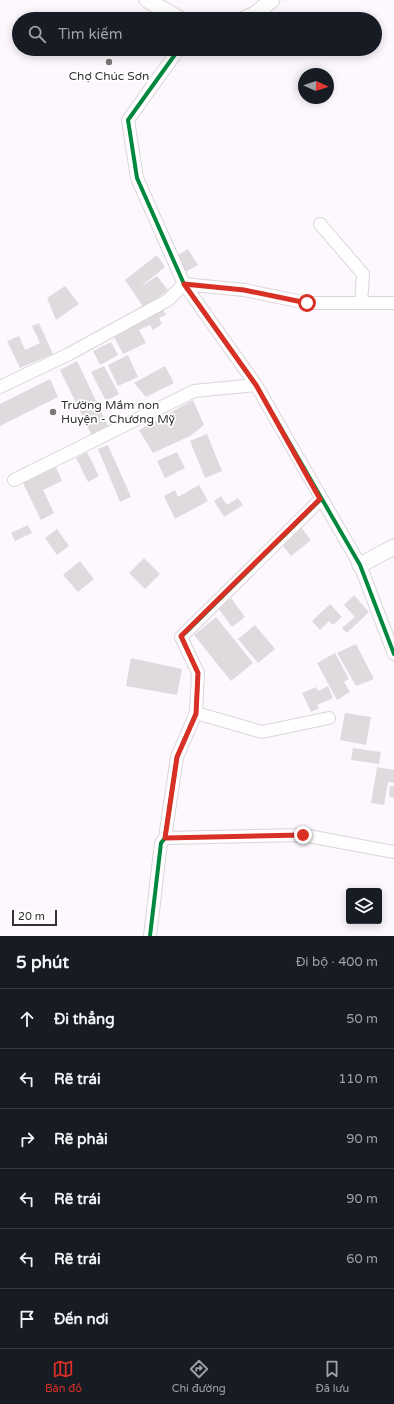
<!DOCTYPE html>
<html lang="vi">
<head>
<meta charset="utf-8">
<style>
	:root { --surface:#171b24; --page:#20242c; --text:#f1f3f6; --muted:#9ea1a6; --line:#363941; --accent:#d93025 }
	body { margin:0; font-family:"Varela Round",sans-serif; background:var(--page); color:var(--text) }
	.controls { position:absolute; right:12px; bottom:12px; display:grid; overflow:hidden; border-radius:4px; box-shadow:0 2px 10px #0003 }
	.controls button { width:36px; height:36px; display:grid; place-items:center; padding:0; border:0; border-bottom:1px solid var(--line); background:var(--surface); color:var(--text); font:20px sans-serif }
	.compass { position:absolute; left:298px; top:68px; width:36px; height:36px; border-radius:50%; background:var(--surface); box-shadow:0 2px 10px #0003; rotate:93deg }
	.scale { position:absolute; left:12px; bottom:10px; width:45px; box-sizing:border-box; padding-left:4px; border:2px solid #353135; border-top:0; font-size:11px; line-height:14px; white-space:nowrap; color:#353135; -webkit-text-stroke:3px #fff; paint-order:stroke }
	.stop { position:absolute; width:12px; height:12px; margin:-9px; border:3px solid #d93025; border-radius:50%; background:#fff }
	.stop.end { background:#d93025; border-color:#fff; box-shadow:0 1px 4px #0008 }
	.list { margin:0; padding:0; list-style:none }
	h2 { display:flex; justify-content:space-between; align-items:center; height:52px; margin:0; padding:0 16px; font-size:17px }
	h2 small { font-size:13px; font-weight:400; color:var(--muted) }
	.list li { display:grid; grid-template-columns:26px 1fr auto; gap:12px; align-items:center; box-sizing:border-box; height:60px; padding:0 16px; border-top:1px solid var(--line) }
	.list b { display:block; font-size:15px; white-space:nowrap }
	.list em { font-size:13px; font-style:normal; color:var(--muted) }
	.icon { flex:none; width:22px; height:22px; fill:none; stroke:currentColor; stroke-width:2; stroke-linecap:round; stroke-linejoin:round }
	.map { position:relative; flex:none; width:394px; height:936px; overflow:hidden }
	.search { position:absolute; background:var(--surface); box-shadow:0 2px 10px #0003; left:12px; right:12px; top:12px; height:44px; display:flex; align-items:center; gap:10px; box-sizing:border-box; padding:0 14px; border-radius:22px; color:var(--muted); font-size:15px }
	.sheet { height:412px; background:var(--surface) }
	nav { display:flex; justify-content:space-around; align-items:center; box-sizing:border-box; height:56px; border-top:1px solid var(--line); background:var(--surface); font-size:11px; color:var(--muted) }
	nav a { display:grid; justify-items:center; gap:2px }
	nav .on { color:var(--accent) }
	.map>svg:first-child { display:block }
	.building { fill:#dedade }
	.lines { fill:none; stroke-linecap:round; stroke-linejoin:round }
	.minor-casing { stroke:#d9d5d9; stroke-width:14 }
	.tertiary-casing { stroke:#d9d5d9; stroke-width:17 }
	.minor { stroke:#fffeff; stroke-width:12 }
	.tertiary { stroke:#fffeff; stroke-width:15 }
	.cycleway-casing { stroke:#fff; stroke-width:6 }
	.cycleway { stroke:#00873e; stroke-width:4 }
	.route { stroke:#d93025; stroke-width:5 }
	.poi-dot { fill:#7b777b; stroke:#fff; stroke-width:1.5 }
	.labels { text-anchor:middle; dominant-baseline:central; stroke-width:3.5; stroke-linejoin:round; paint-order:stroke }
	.poi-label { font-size:12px; fill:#353135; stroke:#fff }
</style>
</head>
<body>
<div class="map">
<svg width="394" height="936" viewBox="0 0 394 936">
	<rect width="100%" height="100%" fill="#fdf8fd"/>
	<path class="building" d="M188,249L198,265L184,273L175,257Z
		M157,255L165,267L139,288L157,276L168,290L144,308L125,280Z
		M65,286L79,304L56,320L47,298Z
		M162,307L166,315L159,318L162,324L153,330L150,325L139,330L146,343L123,354L112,333Z
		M39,323L53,354L20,368L7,341L19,336L25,350L40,343L32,326Z
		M111,342L118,355L100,365L93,351Z
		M128,355L138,377L118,386L108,365Z
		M77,361L109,428L92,436L60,370Z
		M104,366L119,394L106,401L91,372Z
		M165,366L174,383L146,397L134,383Z
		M50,379L58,397L0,426V404Z
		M193,400L204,425L190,436L153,453L139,430Z
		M207,434L222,471L205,478L190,441Z
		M108,445L131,497L120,502L98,449Z
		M87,452L99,476L88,482L76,458Z
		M177,452L185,468L165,478L157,461Z
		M56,467L62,481L43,490L54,513L41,520L23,483Z
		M199,485L208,501L175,519L164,496L175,490L178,497Z
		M221,496L227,505L238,498L243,505L224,517L214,501Z
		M28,525L32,533L15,541L11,533Z
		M300,526L311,540L291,556L280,542Z
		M57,529L69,546L57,555L45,538Z
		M144,558L160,574L145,589L129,573Z
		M80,561L94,579L78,592L63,575Z
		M354,595L369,612L347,633L342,628L355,617L344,605Z
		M231,598L245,617L232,627L218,608Z
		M330,604L342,617L333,625L329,621L320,630L312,621Z
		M216,617L253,663L231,681L194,635Z
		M255,625L275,649L258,663L238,639Z
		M356,644L374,679L356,686L337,653Z
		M335,653L349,679L344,682L350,692L337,700L317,663Z
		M131,658L182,669L177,695L126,686Z
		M328,686L333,698L317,705L319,708L311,712L302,693L316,687L318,691Z
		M345,713L371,717L366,745L340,740Z
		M353,748L381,752L379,764L351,760Z
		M377,767L394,770V783L388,782L384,805L371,803Z
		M390,786H394V798L389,797Z"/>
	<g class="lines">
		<g class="minor-casing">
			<path id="minor" d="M179,49L128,120L137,178L184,284L256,385L360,565L394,654
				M320,224L363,274L361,303
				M0,387L69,354L168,300L184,284L244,290L307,303H394
				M14,480L194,391L256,385
				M196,713L262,732L329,718
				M165,838L303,835L394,852
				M150,936L161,843L165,838L177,757L196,713L198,673L181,637L321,499"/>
		</g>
		<g class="tertiary-casing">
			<path id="tertiary" d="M147,0L180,19
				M244,19L255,14L272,0
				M360,565L394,547"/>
		</g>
		<use href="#minor" class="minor"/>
		<use href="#tertiary" class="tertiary"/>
		<g class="cycleway-casing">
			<path id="cycleway" d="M179,49L128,120L137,178L184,284L256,385L360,565L394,654
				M150,936L161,843L165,838L177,757L196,713L198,673L181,637L321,499"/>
		</g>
		<use href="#cycleway" class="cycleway"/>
	</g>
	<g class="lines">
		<path class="route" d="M303,835L165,838L177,757L196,714L198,673L181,636L320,499L256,385L184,284L244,290L307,303"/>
	</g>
	<g class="poi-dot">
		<circle cx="109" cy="62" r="4"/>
		<circle cx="53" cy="412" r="4"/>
	</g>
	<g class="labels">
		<g class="poi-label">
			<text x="109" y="76">Chợ Chúc Sơn</text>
			<text x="61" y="405" text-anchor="start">Trường Mầm non<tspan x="61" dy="14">Huyện - Chương Mỹ</tspan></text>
		</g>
	</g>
</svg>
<div class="controls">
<button><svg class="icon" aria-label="layers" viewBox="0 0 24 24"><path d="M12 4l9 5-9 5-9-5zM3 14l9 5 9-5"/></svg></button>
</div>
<svg class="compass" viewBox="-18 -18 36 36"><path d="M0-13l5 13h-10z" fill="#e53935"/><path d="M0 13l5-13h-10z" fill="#9ea1a6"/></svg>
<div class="scale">20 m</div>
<div class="stop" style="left:307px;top:303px"></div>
<div class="stop end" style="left:303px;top:835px"></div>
<div class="search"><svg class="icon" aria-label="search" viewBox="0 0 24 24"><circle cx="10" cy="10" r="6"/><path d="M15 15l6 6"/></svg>Tìm kiếm</div>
</div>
<section class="sheet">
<h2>5 phút<small>Đi bộ · 400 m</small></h2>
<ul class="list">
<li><svg class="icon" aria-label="ahead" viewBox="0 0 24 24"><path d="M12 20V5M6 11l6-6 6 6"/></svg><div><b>Đi thẳng</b></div><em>50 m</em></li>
<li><svg class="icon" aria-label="left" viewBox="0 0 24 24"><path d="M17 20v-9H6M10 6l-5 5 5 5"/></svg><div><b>Rẽ trái</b></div><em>110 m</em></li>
<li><svg class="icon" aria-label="right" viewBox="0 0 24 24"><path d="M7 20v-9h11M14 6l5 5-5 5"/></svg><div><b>Rẽ phải</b></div><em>90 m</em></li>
<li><svg class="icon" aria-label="left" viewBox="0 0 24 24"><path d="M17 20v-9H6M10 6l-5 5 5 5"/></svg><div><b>Rẽ trái</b></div><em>90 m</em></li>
<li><svg class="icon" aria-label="left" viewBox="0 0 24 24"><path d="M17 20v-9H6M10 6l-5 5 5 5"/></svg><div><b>Rẽ trái</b></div><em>60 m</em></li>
<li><svg class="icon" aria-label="arrive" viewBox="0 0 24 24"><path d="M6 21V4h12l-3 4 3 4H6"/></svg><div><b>Đến nơi</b></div></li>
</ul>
</section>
<nav>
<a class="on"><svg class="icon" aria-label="map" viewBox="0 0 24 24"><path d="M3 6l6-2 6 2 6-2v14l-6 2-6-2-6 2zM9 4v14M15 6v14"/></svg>Bản đồ</a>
<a><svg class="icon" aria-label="directions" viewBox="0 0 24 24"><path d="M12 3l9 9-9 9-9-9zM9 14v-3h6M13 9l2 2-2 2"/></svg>Chỉ đường</a>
<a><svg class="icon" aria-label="saved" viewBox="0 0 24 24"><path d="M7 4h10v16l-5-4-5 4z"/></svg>Đã lưu</a>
</nav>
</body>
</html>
